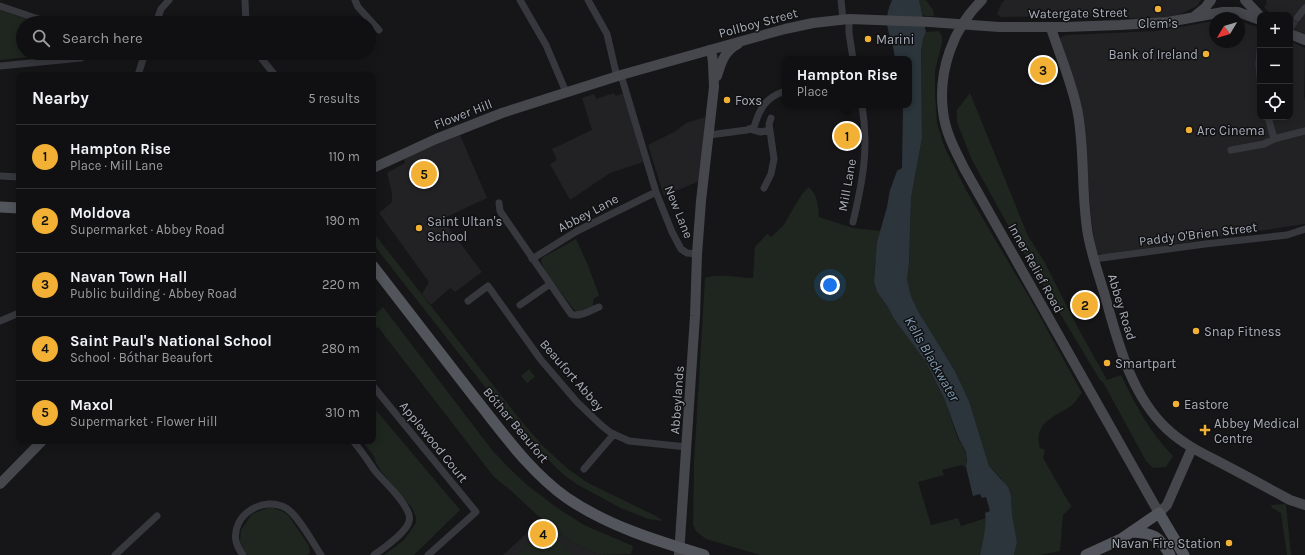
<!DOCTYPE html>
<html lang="en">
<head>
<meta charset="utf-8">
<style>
	:root { --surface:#101012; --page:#1e1e20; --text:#f1f3f6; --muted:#9c9d9f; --line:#303032; --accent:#f2b134 }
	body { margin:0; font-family:Karla,sans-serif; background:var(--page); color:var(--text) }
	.controls { position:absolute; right:12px; top:12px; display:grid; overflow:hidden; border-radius:8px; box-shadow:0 2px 10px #0003 }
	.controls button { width:36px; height:36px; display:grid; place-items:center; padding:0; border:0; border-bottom:1px solid var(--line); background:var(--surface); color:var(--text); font:20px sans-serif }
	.compass { position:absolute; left:1209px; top:12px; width:36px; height:36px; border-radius:50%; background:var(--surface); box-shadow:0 2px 10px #0003; rotate:232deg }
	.you { position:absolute; left:830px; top:285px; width:14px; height:14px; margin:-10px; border:3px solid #fff; border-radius:50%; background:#1a73e8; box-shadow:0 0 0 6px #1a73e833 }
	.badge { display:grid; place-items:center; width:26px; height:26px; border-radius:50%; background:var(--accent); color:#111; font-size:13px; font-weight:700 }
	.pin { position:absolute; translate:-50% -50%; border:2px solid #fff; box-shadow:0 1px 4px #0006 }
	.popup { position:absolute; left:782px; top:56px; width:130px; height:52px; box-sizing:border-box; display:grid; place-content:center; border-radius:8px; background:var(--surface); filter:drop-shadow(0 1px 3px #0005); font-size:13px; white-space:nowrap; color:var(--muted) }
	.popup b { font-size:15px; color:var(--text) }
	.popup::after { content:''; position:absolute; left:50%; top:100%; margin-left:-8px; border:8px solid transparent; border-top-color:var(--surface) }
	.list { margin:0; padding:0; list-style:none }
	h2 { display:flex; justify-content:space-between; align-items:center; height:52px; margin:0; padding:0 16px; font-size:17px }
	h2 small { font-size:13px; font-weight:400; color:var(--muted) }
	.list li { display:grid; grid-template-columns:26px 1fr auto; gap:12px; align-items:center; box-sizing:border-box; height:64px; padding:0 16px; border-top:1px solid var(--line) }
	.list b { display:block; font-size:15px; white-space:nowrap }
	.list p { margin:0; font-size:13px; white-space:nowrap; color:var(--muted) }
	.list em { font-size:13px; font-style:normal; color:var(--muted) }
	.icon { flex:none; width:22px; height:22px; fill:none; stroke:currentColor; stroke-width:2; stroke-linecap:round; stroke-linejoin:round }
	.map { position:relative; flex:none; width:1305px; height:555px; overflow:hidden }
	.search { position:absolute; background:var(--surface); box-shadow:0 2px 10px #0003; left:16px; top:16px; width:360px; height:44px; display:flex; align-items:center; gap:10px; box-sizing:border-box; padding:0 14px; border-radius:22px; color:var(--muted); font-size:15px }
	.panel { position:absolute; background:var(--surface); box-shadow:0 2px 10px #0003; left:16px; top:72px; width:360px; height:372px; border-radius:8px }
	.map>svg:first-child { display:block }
	.built { fill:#222225 }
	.green { fill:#1e261f }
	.water { fill:#2c353c }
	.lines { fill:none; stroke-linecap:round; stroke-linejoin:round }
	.street-tunnel { stroke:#333438; stroke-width:7; stroke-dasharray:7 3.5; stroke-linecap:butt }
	.street { stroke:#37383d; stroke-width:7 }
	.secondary { stroke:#45474d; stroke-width:10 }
	.primary { stroke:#53555c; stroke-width:11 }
	.poi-dot { fill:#f2b134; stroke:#111113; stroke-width:1.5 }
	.labels { text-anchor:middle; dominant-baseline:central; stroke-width:3; stroke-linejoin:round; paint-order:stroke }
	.street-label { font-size:13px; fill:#a8adb8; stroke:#111113 }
	.poi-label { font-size:13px; fill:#a8adb8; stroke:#111113; text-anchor:start }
	.water-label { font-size:14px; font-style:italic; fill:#7f9bb3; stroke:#111113 }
</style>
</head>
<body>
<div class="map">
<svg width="1305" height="555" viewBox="0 0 1305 555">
	<rect width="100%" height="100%" fill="#161618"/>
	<path class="built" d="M1005,0H1201L1197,6L1174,17L1147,19L1096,16L1001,17L997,14L1002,3Z
		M1266,0H1305V36L1290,28V15H1272L1264,7L1267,3Z
		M1215,21V42H1239V21L1260,28V117H1290V41L1305,48L1304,96L1305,101V224L1102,255L1096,252L1091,218L1085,136L1059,41L1061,37L1066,35L1156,31Z
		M614,93L616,96L624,93L643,162L610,173L570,200L550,164L557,160L552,149L592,130L582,98L594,94L596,99Z
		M705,117L701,182H697L664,196L648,145L676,131L686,123Z
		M460,135L487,198L442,219L482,272L455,292L450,288L431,305L422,294L429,282L379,213L392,202V193L387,173L405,163L404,158Z
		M542,519L573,543L601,555H503Z"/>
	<path class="green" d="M919,0H926L933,10L934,16H925L922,14Z
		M0,10L38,23H23V53H65L0,60Z
		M939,31L942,36V43L935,70V94L937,123L944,146L966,190L1032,302L1082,393C1078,397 1075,403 1071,406C1054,417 1033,423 1040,448L1045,450L1043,458L1069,503L1072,506L1063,515L1060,551L1039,555H1014L1017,542L1012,514L1011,496L1001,478L989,466L969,401L955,371L918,311L911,296L907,279L909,264L911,198L922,138L921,51L923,39L926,32Z
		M970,93L1028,236L1044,261L1078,328L1107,380L1121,375C1135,404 1150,433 1173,456L1166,467L1153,468L1146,461L1103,382L1100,380L1015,238L972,160L957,122V110Z
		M809,187C818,196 818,205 819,217L853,228L880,231L877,242L876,257L875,265L874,282L877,292L888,307L894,319L926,362L944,398L958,439C965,447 968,457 966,467L962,465L942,470L944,475L918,482L931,525L958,518L961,526L986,518L985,535L980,555H760L706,539L696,531L693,525L694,463L705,278C717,273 739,278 753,278L755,247L767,234L771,237L783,226L802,194Z
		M373,232L518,417L543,446L568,469L588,483L654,515L664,521L648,519L621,508L578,485L564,475L537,449L525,438L373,244Z
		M576,239L587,263L599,295L593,300V306L577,312L574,310L545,271L541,261L542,258Z
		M383,307L492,450L508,467L527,485L556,507L584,525L633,546L631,554L601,555L573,543L536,514L509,489L494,477L378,327L373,330V316Z
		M529,369L535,377L527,383L521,376Z
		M375,409L460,510L414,555H384L403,541L409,533L416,523V517L412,508L381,471L376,463L374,456L362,441H373V412Z
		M1286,504L1291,555H1287L1281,513L1272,508L1271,505Z
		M270,507L282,511L289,516L309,546L310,553L307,555H248L244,551L240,542L241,530L252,514Z
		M548,528L572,555H518Z"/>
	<path class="water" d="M892,0H919L926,32L923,39L921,51L922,138L911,198L909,264L907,279L911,296L918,311L955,371L969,401L989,466L1008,487L1011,496L1012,514L1017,542L1014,555H980C983,541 987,527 985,513L990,511L986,497L982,498L980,494L973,496L966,467L967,461L966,452L962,444L959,439L944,398L926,362L894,319L888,307L877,292L874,282L877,242L887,207L890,190L897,171L902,168L903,105H909V59H895C893,35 880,27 892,0Z"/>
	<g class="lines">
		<path class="street-tunnel" d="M1291,27L1297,18"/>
		<path class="street" d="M245,0L246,23
			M355,0L358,7L379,30
			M520,0L546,45L566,92
			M588,0L607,34L617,77
			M841,0L843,20
			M0,6L50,23
			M1297,18L1305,8
			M849,19V33L853,59
			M156,23L161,9L169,0
			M1260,50L1259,64L1260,77
			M257,53L274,74
			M0,66L81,58
			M138,75L145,53
			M621,75L656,192L672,232L681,249L687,253L697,254
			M1268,117L1274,139
			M750,129L761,132L769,130
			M709,135L747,130L754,127C760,108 765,98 785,91
			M1231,150L1264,144L1274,139L1305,131
			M0,176L19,177
			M764,188L771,174L774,159L769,124L771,118
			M499,203L500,211L571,314C579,318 591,310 599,307
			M853,222C863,180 869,148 862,105
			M532,259L577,231L656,192
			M1094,259L1205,244L1287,235L1305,229
			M468,301L488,286L541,360L577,402L601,425L611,433L629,441L687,447
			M520,305L550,284
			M0,321L19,313
			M373,386L476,512L428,555
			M353,441C361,450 368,461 375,471C386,484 401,496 408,512C410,516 410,520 408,524C403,535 384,548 374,555
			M584,469L614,434
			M115,555L157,516
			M243,555C240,551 237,546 236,541C231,515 264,495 286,508C298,515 313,543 321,555"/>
		<path class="secondary" d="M982,0C953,28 938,71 943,111C945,132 955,150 964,168L1159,513L1167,505L1192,448
			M1245,0L1260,16
			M1195,16L1205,8L1211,0
			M1051,28C1060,56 1073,85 1078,114C1085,154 1081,195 1088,235C1092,256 1099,276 1105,296C1118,343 1131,395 1167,429C1184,445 1204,454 1223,464C1246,476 1268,488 1290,500L1305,505
			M1290,34L1305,40
			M717,76C721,63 724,51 738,44
			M373,168L436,139L502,113L621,75L717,48L785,29L813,23L849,19L930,22L999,27H1065L1120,25L1168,22L1223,12H1238L1260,20
			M0,484L42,441
			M679,555L695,316L697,254L701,201L714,87L713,63L712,55L709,50"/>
		<path class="primary" d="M0,207L19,208
			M373,266C407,310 441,354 475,398C503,433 530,472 567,498C608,526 657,541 704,555
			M1131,532C1154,533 1159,536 1170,555
			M1086,555L1121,539L1159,513L1184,555"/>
	</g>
	<g class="poi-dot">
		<circle cx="1158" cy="9" r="4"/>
		<circle cx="868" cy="39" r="4"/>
		<circle cx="1206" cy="54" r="4"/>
		<circle cx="727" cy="100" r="4"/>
		<circle cx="1189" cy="130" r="4"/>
		<circle cx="419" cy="228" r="4"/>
		<circle cx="1196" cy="331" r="4"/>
		<circle cx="1107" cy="363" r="4"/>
		<circle cx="1176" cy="404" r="4"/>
		<path d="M1203 424h4v4h4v4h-4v4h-4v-4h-4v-4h4z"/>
		<circle cx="1229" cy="543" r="4"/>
	</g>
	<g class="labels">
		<g class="street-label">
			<text transform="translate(1078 13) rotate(-1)">Watergate Street</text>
			<text transform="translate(758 23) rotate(-15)">Pollboy Street</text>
			<text transform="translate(463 114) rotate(-21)">Flower Hill</text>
			<text transform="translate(847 185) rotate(-80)">Mill Lane</text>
			<text transform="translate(679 212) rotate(68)">New Lane</text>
			<text transform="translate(588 213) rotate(-28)">Abbey Lane</text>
			<text transform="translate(1198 234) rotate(-7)">Paddy O'Brien Street</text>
			<text transform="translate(1036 268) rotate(61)">Inner Relief Road</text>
			<text transform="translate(1122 307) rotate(73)">Abbey Road</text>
			<text transform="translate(572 375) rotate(49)">Beaufort Abbey</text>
			<text transform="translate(677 400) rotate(-86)">Abbeylands</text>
			<text transform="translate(516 425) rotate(50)">Bóthar Beaufort</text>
			<text transform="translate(434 442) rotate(51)">Applewood Court</text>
		</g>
		<g class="poi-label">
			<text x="1158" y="23" text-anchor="middle">Clem’s</text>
			<text x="876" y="39">Marini</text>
			<text x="1198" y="54" text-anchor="end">Bank of Ireland</text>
			<text x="735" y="100">Foxs</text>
			<text x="1197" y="130">Arc Cinema</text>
			<text x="427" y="221">Saint Ultan's<tspan x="427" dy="15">School</tspan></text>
			<text x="1204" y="331">Snap Fitness</text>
			<text x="1115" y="363">Smartpart</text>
			<text x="1184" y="404">Eastore</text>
			<text x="1214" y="423">Abbey Medical<tspan x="1214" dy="15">Centre</tspan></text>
			<text x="1221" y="543" text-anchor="end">Navan Fire Station</text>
		</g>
		<g class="water-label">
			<text transform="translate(932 359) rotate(60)">Kells Blackwater</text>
		</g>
	</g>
</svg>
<div class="controls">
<button>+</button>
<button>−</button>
<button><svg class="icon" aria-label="locate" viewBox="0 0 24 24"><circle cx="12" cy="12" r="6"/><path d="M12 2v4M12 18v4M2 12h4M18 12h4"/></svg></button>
</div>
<svg class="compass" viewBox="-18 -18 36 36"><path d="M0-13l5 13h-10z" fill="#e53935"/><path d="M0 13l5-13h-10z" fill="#9c9d9f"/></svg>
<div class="you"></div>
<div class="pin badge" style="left:847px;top:136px">1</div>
<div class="popup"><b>Hampton Rise</b>Place</div>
<div class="pin badge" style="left:1085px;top:305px">2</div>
<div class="pin badge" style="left:1043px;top:70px">3</div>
<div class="pin badge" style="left:543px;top:534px">4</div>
<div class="pin badge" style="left:424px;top:174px">5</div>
<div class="search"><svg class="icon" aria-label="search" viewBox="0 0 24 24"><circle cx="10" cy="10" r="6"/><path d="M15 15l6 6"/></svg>Search here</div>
<section class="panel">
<h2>Nearby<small>5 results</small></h2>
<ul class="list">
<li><span class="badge">1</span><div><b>Hampton Rise</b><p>Place · Mill Lane</p></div><em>110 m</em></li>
<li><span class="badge">2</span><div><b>Moldova</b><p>Supermarket · Abbey Road</p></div><em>190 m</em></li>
<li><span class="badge">3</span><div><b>Navan Town Hall</b><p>Public building · Abbey Road</p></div><em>220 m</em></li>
<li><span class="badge">4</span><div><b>Saint Paul's National School</b><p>School · Bóthar Beaufort</p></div><em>280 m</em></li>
<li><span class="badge">5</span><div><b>Maxol</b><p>Supermarket · Flower Hill</p></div><em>310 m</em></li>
</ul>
</section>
</div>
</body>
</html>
